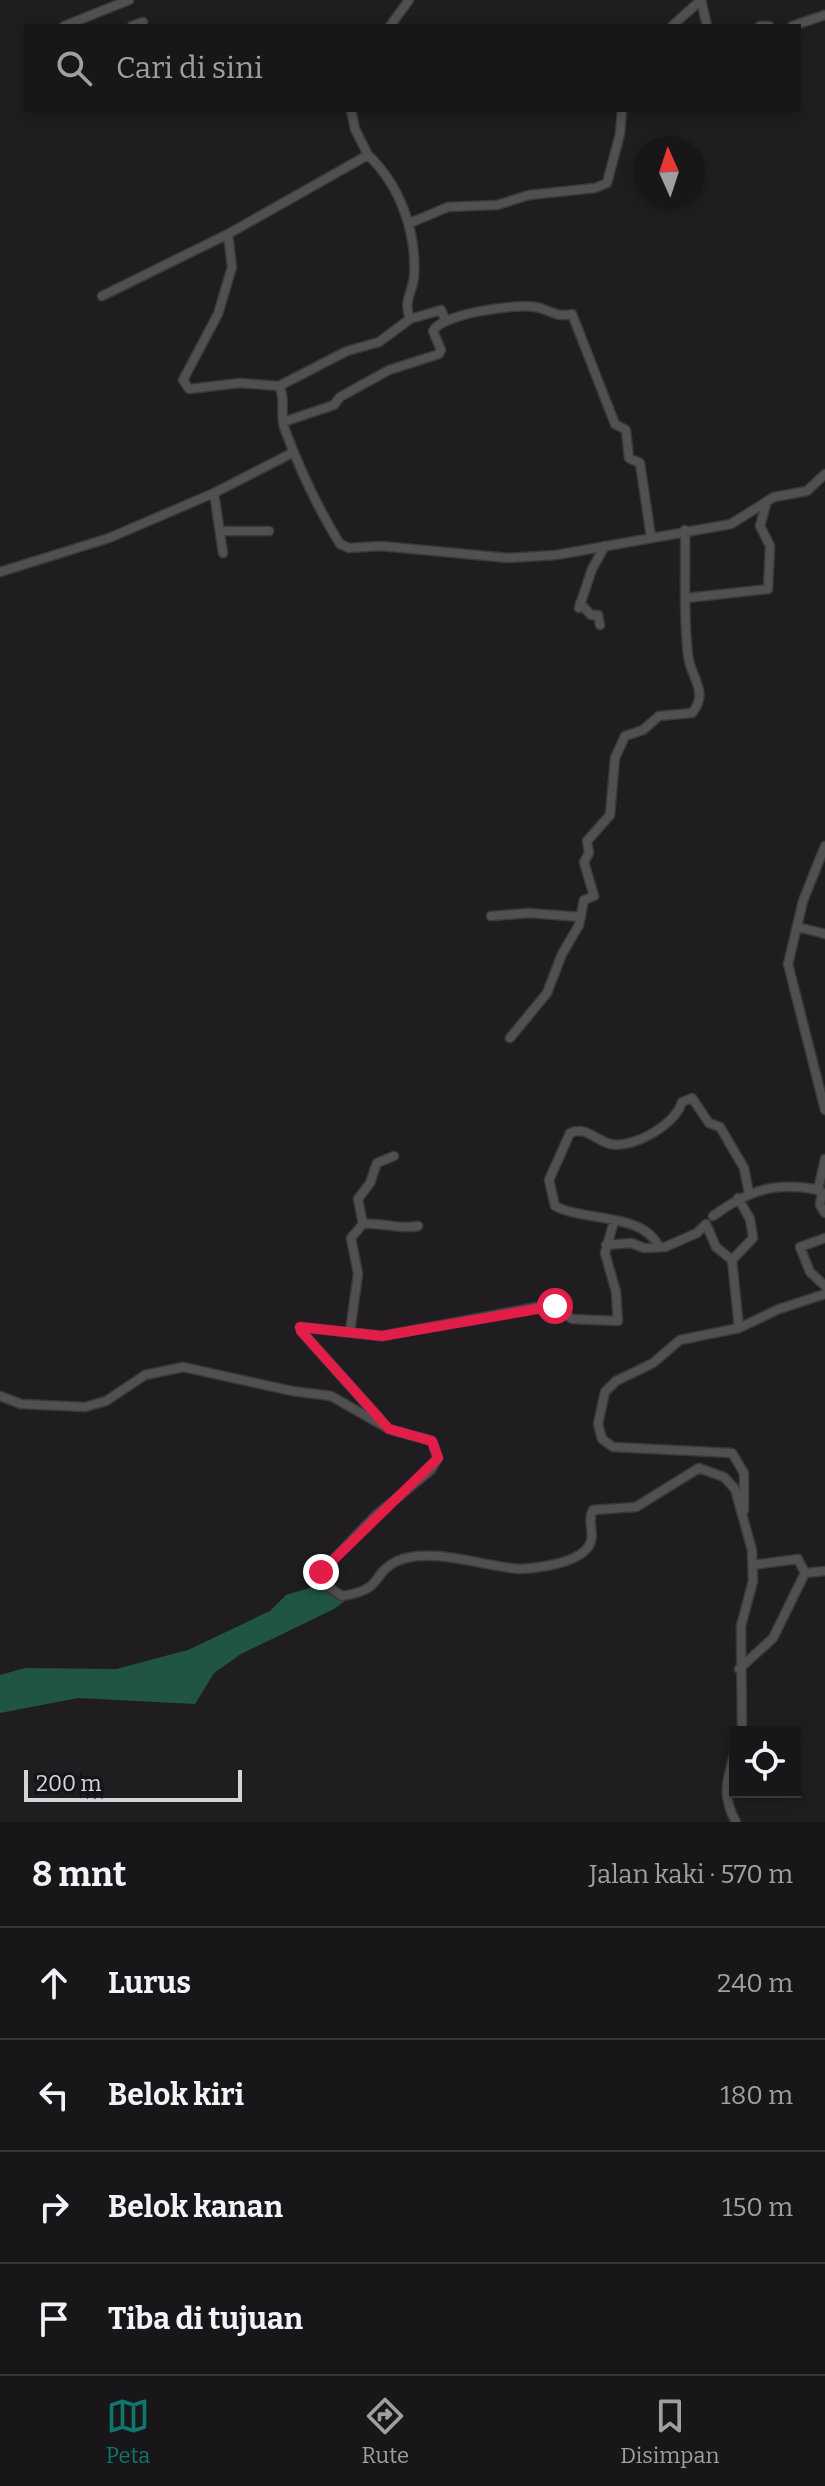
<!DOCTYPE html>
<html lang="id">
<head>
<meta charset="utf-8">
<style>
	:root { --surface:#181619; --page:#252326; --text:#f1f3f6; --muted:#9f9fa2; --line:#363538; --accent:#0f766e }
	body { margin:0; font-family:Bitter,serif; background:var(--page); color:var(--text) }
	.controls { position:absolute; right:24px; bottom:24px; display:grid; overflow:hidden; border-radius:0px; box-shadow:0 4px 12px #0003 }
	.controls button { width:72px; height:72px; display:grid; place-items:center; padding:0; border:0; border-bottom:2px solid var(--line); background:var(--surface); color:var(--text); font:40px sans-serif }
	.compass { position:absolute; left:633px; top:136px; width:72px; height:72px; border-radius:50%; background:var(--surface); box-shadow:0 4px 12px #0003; rotate:357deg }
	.scale { position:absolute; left:24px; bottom:20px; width:218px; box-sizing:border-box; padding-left:8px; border:4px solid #d6d4d7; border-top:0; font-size:22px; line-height:28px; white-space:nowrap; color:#d6d4d7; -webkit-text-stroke:6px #161418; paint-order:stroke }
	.stop { position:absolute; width:24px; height:24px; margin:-18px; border:6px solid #e11d48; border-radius:50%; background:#fff }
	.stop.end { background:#e11d48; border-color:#fff; box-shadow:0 2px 8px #0008 }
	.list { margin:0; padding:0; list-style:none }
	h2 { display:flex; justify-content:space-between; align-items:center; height:104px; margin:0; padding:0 32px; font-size:34px }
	h2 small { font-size:26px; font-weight:400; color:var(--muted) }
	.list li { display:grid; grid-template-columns:52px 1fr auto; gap:24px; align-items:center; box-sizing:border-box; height:112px; padding:0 32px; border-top:2px solid var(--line) }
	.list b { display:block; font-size:30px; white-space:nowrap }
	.list em { font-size:26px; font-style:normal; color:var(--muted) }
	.icon { flex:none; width:44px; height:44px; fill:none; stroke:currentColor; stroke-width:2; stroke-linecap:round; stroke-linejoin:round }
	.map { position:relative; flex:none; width:825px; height:1822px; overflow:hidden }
	.search { position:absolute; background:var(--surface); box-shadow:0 4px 12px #0003; left:24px; right:24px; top:24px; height:88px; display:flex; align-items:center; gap:20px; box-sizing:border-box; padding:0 28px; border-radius:0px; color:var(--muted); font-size:30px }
	.sheet { height:552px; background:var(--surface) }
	nav { display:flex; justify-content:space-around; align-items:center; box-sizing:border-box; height:112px; border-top:2px solid var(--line); background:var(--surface); font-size:22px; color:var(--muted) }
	nav a { display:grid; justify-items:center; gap:4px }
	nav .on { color:var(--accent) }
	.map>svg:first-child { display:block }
	.forest { fill:#205641 }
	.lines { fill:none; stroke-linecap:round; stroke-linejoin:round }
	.minor-casing { stroke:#3b393c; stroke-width:11 }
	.minor { stroke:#524f53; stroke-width:8 }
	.route { stroke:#e11d48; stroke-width:10 }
</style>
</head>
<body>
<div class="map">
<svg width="825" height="1822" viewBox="0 0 825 1822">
	<rect width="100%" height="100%" fill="#201d21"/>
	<path class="forest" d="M319,1585L337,1592L363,1587L334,1609L241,1654L214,1673L195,1704L78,1698L0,1713V1675L25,1668L116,1669L188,1650L270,1611L286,1595Z"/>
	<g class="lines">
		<g class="minor-casing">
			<path id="minor" d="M701,0L707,26
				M64,26L129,0
				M132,26L143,22
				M390,26L409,0
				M672,26L701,0
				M760,26H769
				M792,26L825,15
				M351,110L355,129L368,155L228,234L232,267L218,314L183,380L189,389L240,383L279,386C286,399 280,414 284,427C299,468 317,507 340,544L349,548L381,546L508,558L556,555L731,524L774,497L807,491L825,474
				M368,155C400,185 417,233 414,277C412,294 403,301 410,319
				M410,223L448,207L497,205L529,195L595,188L607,183L620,134L622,110
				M102,296L228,234
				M279,386L347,351L379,342L410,319L441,310L446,321
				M283,422L334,405L340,397L389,370L439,354L441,350L433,331C441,314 517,303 536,307C551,310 556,318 572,314L615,424L626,430L629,458L640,463L651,537
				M214,493L223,553
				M221,531H269
				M0,572L109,538L214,493L294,452
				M686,598L768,589L770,546L760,526L767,501
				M580,603L591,615H598L600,625
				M579,608L592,569L605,546
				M825,846L803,901L788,964L825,1110
				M491,916L529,913L581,917
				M798,927L825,934
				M510,1038L547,993L562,954L579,925L584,900L594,896L584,862L589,853L587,841L610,815L615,758L625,736L643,730L659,716L692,713C710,691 690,678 688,655C683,615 686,571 685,530
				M394,1156L377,1163L370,1183L358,1199L363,1224C382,1222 399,1230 418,1226
				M818,1190L822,1192L820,1205L825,1213
				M713,1216C747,1191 775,1181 818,1190L825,1159
				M825,1238L800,1247L810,1272L825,1286
				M606,1245L631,1243L644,1248L665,1247L697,1233L706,1224L716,1247L732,1260L739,1328
				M659,1247C643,1212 585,1222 555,1206L549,1180L570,1133C587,1126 595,1140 610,1144C634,1149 676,1124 682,1102L692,1098L709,1123L720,1127L744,1168L749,1193
				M732,1260L753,1238L750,1219L738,1198
				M350,1332L358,1274L351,1238L363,1224
				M0,1396L21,1404L85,1407L106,1401L145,1375L183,1367L292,1391L331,1396L389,1429L432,1441L438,1458L431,1470L376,1515L321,1572L326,1585L342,1596C386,1589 370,1574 397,1561C429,1546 486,1567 520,1569C538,1568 585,1563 591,1541C594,1531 587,1520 593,1510L636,1507L699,1468L724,1477L735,1489L752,1550L753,1581L741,1626L742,1732
				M379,1418L301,1331L300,1327L382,1336L548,1305L555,1306L572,1319L618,1321L616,1292L605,1253L614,1221
				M744,1510V1473L732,1453L613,1447L602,1439L598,1424L605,1392L616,1381L653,1363L680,1340L739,1328L779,1309L825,1294
				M753,1565L798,1559L805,1573
				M739,1669L773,1638L805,1573L825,1571
				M735,1752C727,1780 721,1795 736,1822"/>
		</g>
		<use href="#minor" class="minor"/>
	</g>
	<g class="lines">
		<path class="route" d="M321,1572L438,1458L432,1441L389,1429L301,1331L300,1327L382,1336L555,1306"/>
	</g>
</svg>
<div class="controls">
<button><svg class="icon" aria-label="locate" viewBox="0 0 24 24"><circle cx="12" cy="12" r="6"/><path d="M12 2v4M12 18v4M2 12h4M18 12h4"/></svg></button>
</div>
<svg class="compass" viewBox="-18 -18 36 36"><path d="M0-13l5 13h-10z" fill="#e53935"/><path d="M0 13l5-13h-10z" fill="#9f9fa2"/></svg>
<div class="scale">200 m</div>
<div class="stop" style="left:555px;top:1306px"></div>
<div class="stop end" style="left:321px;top:1572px"></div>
<div class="search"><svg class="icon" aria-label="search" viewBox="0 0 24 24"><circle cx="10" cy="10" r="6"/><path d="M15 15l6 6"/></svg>Cari di sini</div>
</div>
<section class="sheet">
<h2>8 mnt<small>Jalan kaki · 570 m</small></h2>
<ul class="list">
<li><svg class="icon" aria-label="ahead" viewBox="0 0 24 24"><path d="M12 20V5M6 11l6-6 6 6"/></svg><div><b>Lurus</b></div><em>240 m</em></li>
<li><svg class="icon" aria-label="left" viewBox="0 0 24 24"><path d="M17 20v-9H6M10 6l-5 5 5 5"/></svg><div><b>Belok kiri</b></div><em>180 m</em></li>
<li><svg class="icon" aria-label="right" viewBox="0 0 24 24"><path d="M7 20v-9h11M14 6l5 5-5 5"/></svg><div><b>Belok kanan</b></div><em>150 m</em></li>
<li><svg class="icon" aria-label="arrive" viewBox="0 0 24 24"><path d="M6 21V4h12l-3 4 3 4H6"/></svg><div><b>Tiba di tujuan</b></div></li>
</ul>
</section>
<nav>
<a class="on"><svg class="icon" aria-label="map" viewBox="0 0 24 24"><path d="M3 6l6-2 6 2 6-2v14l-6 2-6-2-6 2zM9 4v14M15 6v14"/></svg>Peta</a>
<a><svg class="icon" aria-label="directions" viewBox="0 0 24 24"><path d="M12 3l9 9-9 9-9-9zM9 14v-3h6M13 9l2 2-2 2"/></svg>Rute</a>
<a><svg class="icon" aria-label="saved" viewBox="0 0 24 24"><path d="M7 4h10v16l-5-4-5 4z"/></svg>Disimpan</a>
</nav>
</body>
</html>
